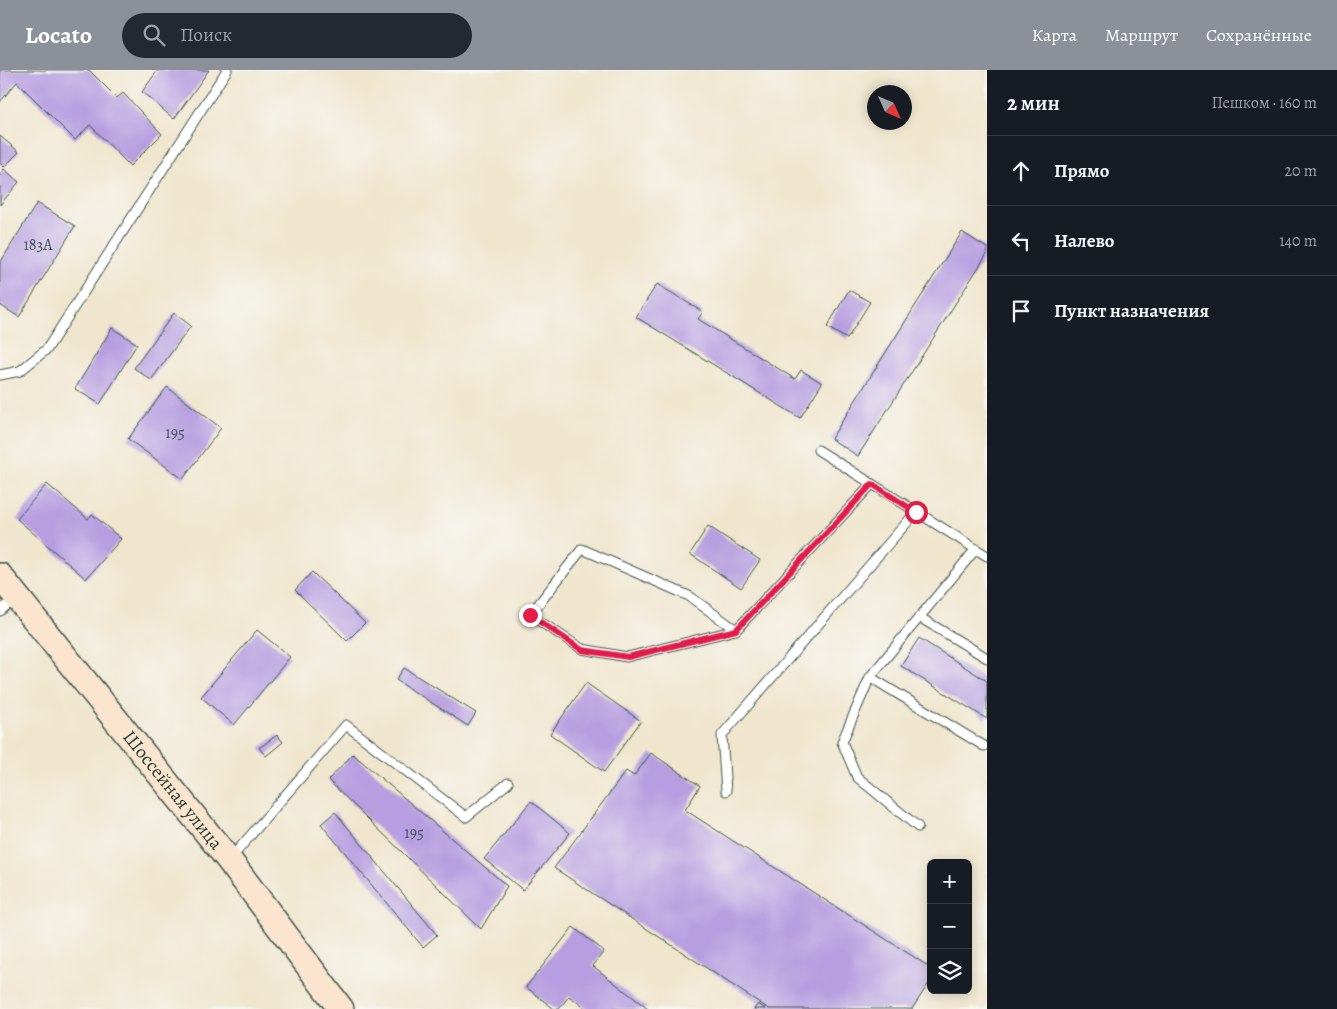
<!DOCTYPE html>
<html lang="ru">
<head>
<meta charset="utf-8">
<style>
	:root { --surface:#171b24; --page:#242831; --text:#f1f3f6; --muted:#9ea1a6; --line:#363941; --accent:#8c9099 }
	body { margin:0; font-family:Alegreya,serif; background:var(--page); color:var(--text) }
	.controls { position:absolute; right:15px; bottom:15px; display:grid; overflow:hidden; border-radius:8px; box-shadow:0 2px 12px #0003 }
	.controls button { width:45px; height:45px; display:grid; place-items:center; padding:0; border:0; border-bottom:1px solid var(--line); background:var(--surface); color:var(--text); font:25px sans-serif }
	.compass { position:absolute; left:867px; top:15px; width:45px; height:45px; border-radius:50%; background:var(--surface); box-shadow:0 2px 12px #0003; rotate:135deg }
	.stop { position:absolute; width:15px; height:15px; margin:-11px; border:4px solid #e11d48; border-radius:50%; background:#fff }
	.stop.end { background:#e11d48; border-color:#fff; box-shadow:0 1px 5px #0008 }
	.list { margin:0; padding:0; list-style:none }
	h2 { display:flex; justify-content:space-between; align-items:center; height:65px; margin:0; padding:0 20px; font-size:21px }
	h2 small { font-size:16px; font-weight:400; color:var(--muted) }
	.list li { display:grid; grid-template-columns:32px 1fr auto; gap:15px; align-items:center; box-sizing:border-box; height:70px; padding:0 20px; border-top:1px solid var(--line) }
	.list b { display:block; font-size:19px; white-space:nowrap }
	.list em { font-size:16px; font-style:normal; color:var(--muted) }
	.icon { flex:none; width:28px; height:28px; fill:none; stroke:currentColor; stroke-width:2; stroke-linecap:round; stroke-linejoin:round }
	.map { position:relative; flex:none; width:987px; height:939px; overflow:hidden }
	header { display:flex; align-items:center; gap:30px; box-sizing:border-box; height:70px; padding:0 25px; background:var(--accent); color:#fff }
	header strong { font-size:24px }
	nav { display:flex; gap:28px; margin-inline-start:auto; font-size:18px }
	.search { width:350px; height:45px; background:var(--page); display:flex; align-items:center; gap:12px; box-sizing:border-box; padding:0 18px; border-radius:28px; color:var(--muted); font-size:19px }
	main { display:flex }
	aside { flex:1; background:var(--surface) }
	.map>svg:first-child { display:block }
	.building { fill:#b69ee0 }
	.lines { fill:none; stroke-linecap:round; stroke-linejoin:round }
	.lane-casing { stroke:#3e564b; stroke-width:11 }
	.secondary-casing { stroke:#3e564b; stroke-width:28 }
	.lane { stroke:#fff; stroke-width:9 }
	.secondary { stroke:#fbe5cf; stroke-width:25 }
	.route { stroke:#e11d48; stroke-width:6 }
	.labels { text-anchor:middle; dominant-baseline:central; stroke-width:4; stroke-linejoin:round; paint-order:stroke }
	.number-label { font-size:16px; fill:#45555f }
	.street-label { font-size:19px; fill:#1f3d34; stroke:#f6f6f2 }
</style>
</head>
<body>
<header>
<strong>Locato</strong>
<div class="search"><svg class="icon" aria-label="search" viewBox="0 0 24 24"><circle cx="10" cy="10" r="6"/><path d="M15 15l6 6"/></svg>Поиск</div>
<nav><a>Карта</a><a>Маршрут</a><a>Сохранённые</a></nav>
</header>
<main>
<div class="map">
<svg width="987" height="939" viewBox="0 0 987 939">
	<rect width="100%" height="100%" fill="#f6f6f2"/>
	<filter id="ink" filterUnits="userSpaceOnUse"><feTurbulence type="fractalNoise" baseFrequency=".02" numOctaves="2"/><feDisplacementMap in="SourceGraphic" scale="10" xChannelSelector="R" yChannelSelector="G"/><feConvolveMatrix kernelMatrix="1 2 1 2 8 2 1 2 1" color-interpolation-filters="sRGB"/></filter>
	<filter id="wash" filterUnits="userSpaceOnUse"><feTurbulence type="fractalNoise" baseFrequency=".0096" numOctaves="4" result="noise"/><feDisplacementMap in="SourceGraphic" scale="20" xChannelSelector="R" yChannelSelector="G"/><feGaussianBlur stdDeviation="1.12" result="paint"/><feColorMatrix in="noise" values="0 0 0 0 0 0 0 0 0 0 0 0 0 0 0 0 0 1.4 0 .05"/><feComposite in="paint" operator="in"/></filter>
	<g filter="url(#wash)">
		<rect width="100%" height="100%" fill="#f0e6ce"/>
		<g id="blocks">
			<path class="building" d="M0,0H89L117,28L123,23L162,64L130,96L90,55L75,70L17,12L0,32Z
				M158,0H209L174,49L142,22Z
				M0,66L19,82L4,97L0,93Z
				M4,99L19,112L0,135V104Z
				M37,133L75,156L19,247L0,235V193Z
				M962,162L987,178V184L858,386L831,369Z
				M657,214L703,242L698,249L795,309L801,300L822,313L800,348L636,247Z
				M849,220L870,232L847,269L827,257Z
				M174,243L191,256L151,310L134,298Z
				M112,258L137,274L100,334L75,319Z
				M167,317L221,358L183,409L128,369Z
				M47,414L88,449L92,444L121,469L86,509L17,449Z
				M708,456L760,490L741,518L690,484Z
				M312,502L365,553L347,571L295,520Z
				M257,560L290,587L234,655L201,627Z
				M919,568L987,611V649L901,596Z
				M404,598L476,643L468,656L396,610Z
				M586,613L641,651L604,702L550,664Z
				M277,665L283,672L266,686L259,678Z
				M651,683L700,716L685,740L931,898V910L912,939H769L554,798L626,701L634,706Z
				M353,684L507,816L481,859L328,710Z
				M531,731L570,763L523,820L484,789Z
				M335,742L437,865L423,877L321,754Z
				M573,857L604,881L593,896L648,939H586L569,926L559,939H554L526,917Z
				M758,934L766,939H754Z"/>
		</g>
	</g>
	<g filter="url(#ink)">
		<use href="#blocks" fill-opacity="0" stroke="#3e564b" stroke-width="1"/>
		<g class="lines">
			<g class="lane-casing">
				<path id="lane" d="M0,305L20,301L47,279L227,0
					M818,380L987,486
					M0,541L11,532
					M919,547L987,588
					M736,560L689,526L582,479L530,545L582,579L627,587L736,560L872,414
					M870,607L984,676
					M726,721L722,665L916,442
					M918,757L857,707L842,672L870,607L975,480
					M231,788L346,655L466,747L508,713"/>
			</g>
			<g class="secondary-casing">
				<g id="secondary">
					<path id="s1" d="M0,506L229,790L341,939"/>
				</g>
			</g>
			<use href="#lane" class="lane"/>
			<use href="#secondary" class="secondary"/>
		</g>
	</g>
	<g class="lines" filter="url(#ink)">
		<path class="route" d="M530,545L582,580L628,587L736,560L872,414L916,442"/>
	</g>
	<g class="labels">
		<g class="number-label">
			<text x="38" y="175">183А</text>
			<text x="175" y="363">195</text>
			<text x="414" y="763">195</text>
		</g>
		<g class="street-label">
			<text stroke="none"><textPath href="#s1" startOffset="275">Шоссейная улица</textPath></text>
		</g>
	</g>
</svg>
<div class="controls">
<button>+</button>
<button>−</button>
<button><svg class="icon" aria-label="layers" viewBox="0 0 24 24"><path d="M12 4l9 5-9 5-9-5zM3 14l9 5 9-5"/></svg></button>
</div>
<svg class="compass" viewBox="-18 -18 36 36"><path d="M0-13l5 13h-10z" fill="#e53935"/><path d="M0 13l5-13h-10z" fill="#9ea1a6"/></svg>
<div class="stop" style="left:916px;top:442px"></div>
<div class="stop end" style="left:530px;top:545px"></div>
</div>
<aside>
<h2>2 мин<small>Пешком · 160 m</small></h2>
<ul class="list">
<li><svg class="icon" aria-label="ahead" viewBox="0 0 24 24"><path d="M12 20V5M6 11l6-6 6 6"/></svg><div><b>Прямо</b></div><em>20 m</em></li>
<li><svg class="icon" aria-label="left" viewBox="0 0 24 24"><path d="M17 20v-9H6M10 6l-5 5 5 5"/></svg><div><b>Налево</b></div><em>140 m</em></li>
<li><svg class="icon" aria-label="arrive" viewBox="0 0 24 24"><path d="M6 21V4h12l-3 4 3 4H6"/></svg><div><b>Пункт назначения</b></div></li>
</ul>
</aside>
</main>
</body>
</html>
